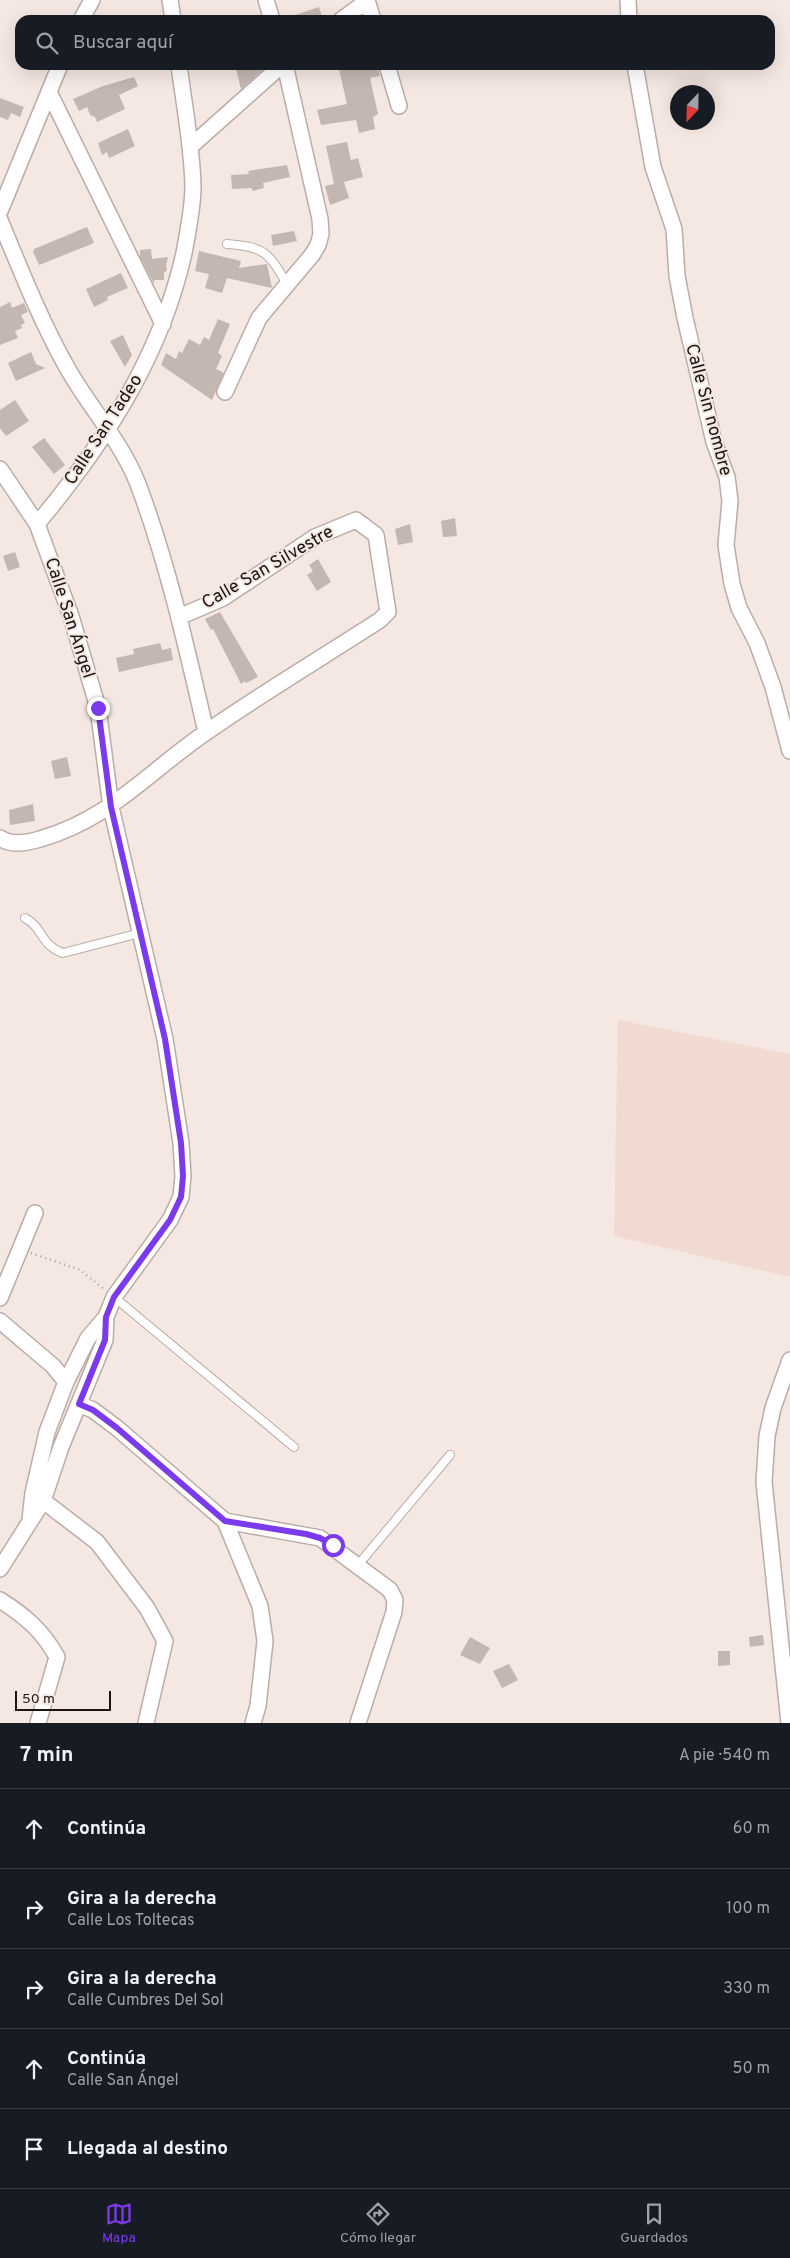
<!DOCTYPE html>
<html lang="es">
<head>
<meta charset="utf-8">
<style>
	:root { --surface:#171b24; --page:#242831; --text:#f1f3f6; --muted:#9ea1a6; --line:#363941; --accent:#7c3aed }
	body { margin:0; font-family:Overpass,sans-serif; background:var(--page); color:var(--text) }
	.compass { position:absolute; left:670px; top:85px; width:45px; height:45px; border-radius:50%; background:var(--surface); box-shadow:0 5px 20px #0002; rotate:202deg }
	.scale { position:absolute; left:15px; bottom:12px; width:96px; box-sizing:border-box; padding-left:5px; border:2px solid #1b1614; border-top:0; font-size:14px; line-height:18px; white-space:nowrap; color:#1b1614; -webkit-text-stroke:4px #f5e7e1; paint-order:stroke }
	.stop { position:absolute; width:15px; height:15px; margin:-11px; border:4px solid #7c3aed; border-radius:50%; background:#fff }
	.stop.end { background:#7c3aed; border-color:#fff; box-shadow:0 1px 5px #0008 }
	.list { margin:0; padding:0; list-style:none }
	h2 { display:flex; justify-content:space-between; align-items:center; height:65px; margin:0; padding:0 20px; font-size:21px }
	h2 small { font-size:16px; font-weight:400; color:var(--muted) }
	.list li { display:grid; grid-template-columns:32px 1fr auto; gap:15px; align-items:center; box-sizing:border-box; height:80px; padding:0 20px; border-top:1px solid var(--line) }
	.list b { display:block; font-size:19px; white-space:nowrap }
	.list p { margin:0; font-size:16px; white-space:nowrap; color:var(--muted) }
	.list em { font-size:16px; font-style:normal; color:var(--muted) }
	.icon { flex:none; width:28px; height:28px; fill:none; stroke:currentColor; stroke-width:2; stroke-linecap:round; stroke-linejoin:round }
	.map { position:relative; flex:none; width:790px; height:1723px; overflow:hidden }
	.search { position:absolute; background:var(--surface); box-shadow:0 5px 20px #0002; left:15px; right:15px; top:15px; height:55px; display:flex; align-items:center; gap:12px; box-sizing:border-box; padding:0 18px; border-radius:15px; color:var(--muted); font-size:19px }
	.sheet { height:465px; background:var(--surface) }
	nav { display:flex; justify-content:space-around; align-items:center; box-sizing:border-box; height:70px; border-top:1px solid var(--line); background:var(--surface); font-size:14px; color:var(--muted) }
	nav a { display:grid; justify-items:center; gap:2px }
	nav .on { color:var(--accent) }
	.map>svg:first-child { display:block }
	.built { fill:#f0dad1 }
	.building { fill:#c4b6b1 }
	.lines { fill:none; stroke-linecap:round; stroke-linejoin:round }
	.service-casing { stroke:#baaca7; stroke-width:10 }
	.minor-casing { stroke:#baaca7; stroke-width:18 }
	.path { stroke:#ada29d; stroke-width:2.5; stroke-dasharray:1 4; stroke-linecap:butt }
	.service { stroke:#fff; stroke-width:8 }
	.minor { stroke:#fff; stroke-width:15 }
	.route { stroke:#7c3aed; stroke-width:6 }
	.labels { text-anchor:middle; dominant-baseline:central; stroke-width:4; stroke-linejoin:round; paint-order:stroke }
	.street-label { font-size:18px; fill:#1b1614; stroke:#f5e7e1 }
</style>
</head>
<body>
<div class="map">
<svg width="790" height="1723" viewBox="0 0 790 1723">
	<rect width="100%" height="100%" fill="#f5e7e1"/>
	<path class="built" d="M618,1020L790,1054V1277L614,1236Z"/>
	<path class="building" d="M319,7L323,20H286V18Z
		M235,65H268L241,89Z
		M338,65H377L380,76L370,78L378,114L373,117L375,129L359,133L356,120L321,125L317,110L347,104Z
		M134,77L138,86L119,95L125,109L97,122L95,117L90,115L87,107L79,111L73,99L103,86Z
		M0,98L24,107L20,117L11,113L8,120L0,117Z
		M128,129L135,146L109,158L107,152L102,155L98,143Z
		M347,142L351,160L358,158L363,177L344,182L349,198L330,205L325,186L334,184L326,146Z
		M287,165L290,177L263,183L264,188L252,191V188L232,189L231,175L249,174L248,171Z
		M87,227L94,243L39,265L33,252L34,249Z
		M294,231L297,241L273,246L271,235Z
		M151,249L152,259L168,257L166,265L167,271L164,272V280H154V284L140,257V250Z
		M199,251L241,261L239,268L267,264L272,288L227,278L222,293L205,288L209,274L195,271Z
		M121,273L128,288L107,297L108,300L94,307L86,289Z
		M10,302L12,308L24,303L28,312L21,315L25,323L21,325L22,328L15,331L18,338L0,345V307Z
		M218,319L230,324L218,353L222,356L216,369L224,373L212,400L161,365L166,353L176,359L179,351L182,353L189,339L200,345L204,337L209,340Z
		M123,335L132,355L125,367L110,341Z
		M31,352L36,364L45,368L16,381L8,363Z
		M15,400L29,421L6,436L0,428V410Z
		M44,438L65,465L54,474L32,447Z
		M455,518L457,536L443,537L441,521Z
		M410,524L413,542L398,545L395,529Z
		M15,552L20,567L8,571L3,556Z
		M318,559L331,582L317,591L307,575L313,571L309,565Z
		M220,612L258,677L246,683L245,681L241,684L213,629L211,630L205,619Z
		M160,643L162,650L171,648L173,660L119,672L116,658L134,654L133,649Z
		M67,757L71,776L55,779L51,761Z
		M33,804L35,821L10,825L9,810Z
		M763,1635L764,1645L750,1647L749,1637Z
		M470,1637L490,1648L480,1664L460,1655Z
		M718,1651H730V1665L718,1666Z
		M509,1664L518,1680L502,1688L493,1671Z"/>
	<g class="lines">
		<g class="service-casing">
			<path id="service" d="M227,244C265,247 268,252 287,284
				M25,918C44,928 39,944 63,953L140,933
				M114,1297L294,1447
				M358,1565L450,1455"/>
		</g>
		<g class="minor-casing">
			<path id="minor" d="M170,0L173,20
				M266,0L272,20
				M367,0L373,20
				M628,0L629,20
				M81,20L92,0
				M341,20L367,1
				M387,65L399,106
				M635,65L653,167L674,229L677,276L685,318L714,442L727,477L730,501L726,545L732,584L739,608L757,643L773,687L790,751
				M49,92L163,324
				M190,147L282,65
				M0,211L60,65
				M0,220C21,271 42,324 69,371C91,409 122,443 138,484C168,564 187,649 206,732
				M225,392L259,318L312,255L318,245L321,234L320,219L285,65
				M0,469L37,524L71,616L98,708L111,807L165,1039L181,1143L183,1176L181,1197L170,1220L114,1297L106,1317L88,1338L66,1382L47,1432L33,1493L30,1519
				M37,524C104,444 161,356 184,253C188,231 193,208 193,186C192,145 184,105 179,65
				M0,838C12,846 27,843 40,839C111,819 150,770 208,731C264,692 323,657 380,620L388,612L376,535L356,520L315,537L223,598L179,617
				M0,1298L35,1213
				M0,1321L53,1366L66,1382
				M79,1404L93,1410L117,1428L225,1521L260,1606L265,1641L258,1706L253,1723
				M33,1493L97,1542L147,1608L165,1641L146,1723
				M225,1521L320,1538L390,1590L395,1600L394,1612L358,1723
				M0,1569L43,1501L61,1447L105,1340L106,1317
				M0,1600C24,1615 43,1631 57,1657L38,1723
				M789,1723L764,1482L767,1436L773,1408L790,1360"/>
		</g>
		<path class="path" d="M31,1253L80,1270L104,1289"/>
		<use href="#service" class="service"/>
		<use href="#minor" class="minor"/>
	</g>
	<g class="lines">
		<path class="route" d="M98,708L111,807L165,1039L181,1143L183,1176L181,1197L170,1220L114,1297L106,1317L105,1340L79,1404L93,1410L117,1428L225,1521L306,1534L320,1538L333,1545"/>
	</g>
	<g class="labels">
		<g class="street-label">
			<text transform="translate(708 410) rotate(75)">Calle Sin nombre</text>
			<text transform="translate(104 430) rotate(-57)">Calle San Tadeo</text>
			<text transform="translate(268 568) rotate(-30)">Calle San Silvestre</text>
			<text transform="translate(69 618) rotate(72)">Calle San Ángel</text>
		</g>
	</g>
</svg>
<svg class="compass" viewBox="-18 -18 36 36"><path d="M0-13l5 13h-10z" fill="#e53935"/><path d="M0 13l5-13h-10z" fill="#9ea1a6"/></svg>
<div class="scale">50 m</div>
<div class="stop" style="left:333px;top:1545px"></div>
<div class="stop end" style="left:98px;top:708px"></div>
<div class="search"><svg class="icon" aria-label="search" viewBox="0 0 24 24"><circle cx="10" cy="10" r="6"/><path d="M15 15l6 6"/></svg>Buscar aquí</div>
</div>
<section class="sheet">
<h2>7 min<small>A pie · 540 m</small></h2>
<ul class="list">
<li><svg class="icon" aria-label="ahead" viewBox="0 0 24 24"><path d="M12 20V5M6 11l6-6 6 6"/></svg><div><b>Continúa</b></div><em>60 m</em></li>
<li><svg class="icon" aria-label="right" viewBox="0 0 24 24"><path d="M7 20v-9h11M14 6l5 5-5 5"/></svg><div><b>Gira a la derecha</b><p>Calle Los Toltecas</p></div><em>100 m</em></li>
<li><svg class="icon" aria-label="right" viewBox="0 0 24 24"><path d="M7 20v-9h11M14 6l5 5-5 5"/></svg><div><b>Gira a la derecha</b><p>Calle Cumbres Del Sol</p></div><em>330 m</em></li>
<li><svg class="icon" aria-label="ahead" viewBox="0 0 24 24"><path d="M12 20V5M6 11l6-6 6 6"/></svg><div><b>Continúa</b><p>Calle San Ángel</p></div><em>50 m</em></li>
<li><svg class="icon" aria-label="arrive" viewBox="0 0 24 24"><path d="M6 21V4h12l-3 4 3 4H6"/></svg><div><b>Llegada al destino</b></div></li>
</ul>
</section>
<nav>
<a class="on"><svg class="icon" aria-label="map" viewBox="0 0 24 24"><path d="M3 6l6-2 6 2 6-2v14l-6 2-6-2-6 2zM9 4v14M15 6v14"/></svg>Mapa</a>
<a><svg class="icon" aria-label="directions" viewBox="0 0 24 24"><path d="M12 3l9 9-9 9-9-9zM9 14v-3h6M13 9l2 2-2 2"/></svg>Cómo llegar</a>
<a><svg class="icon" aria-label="saved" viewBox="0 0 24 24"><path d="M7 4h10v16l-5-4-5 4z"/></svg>Guardados</a>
</nav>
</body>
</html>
